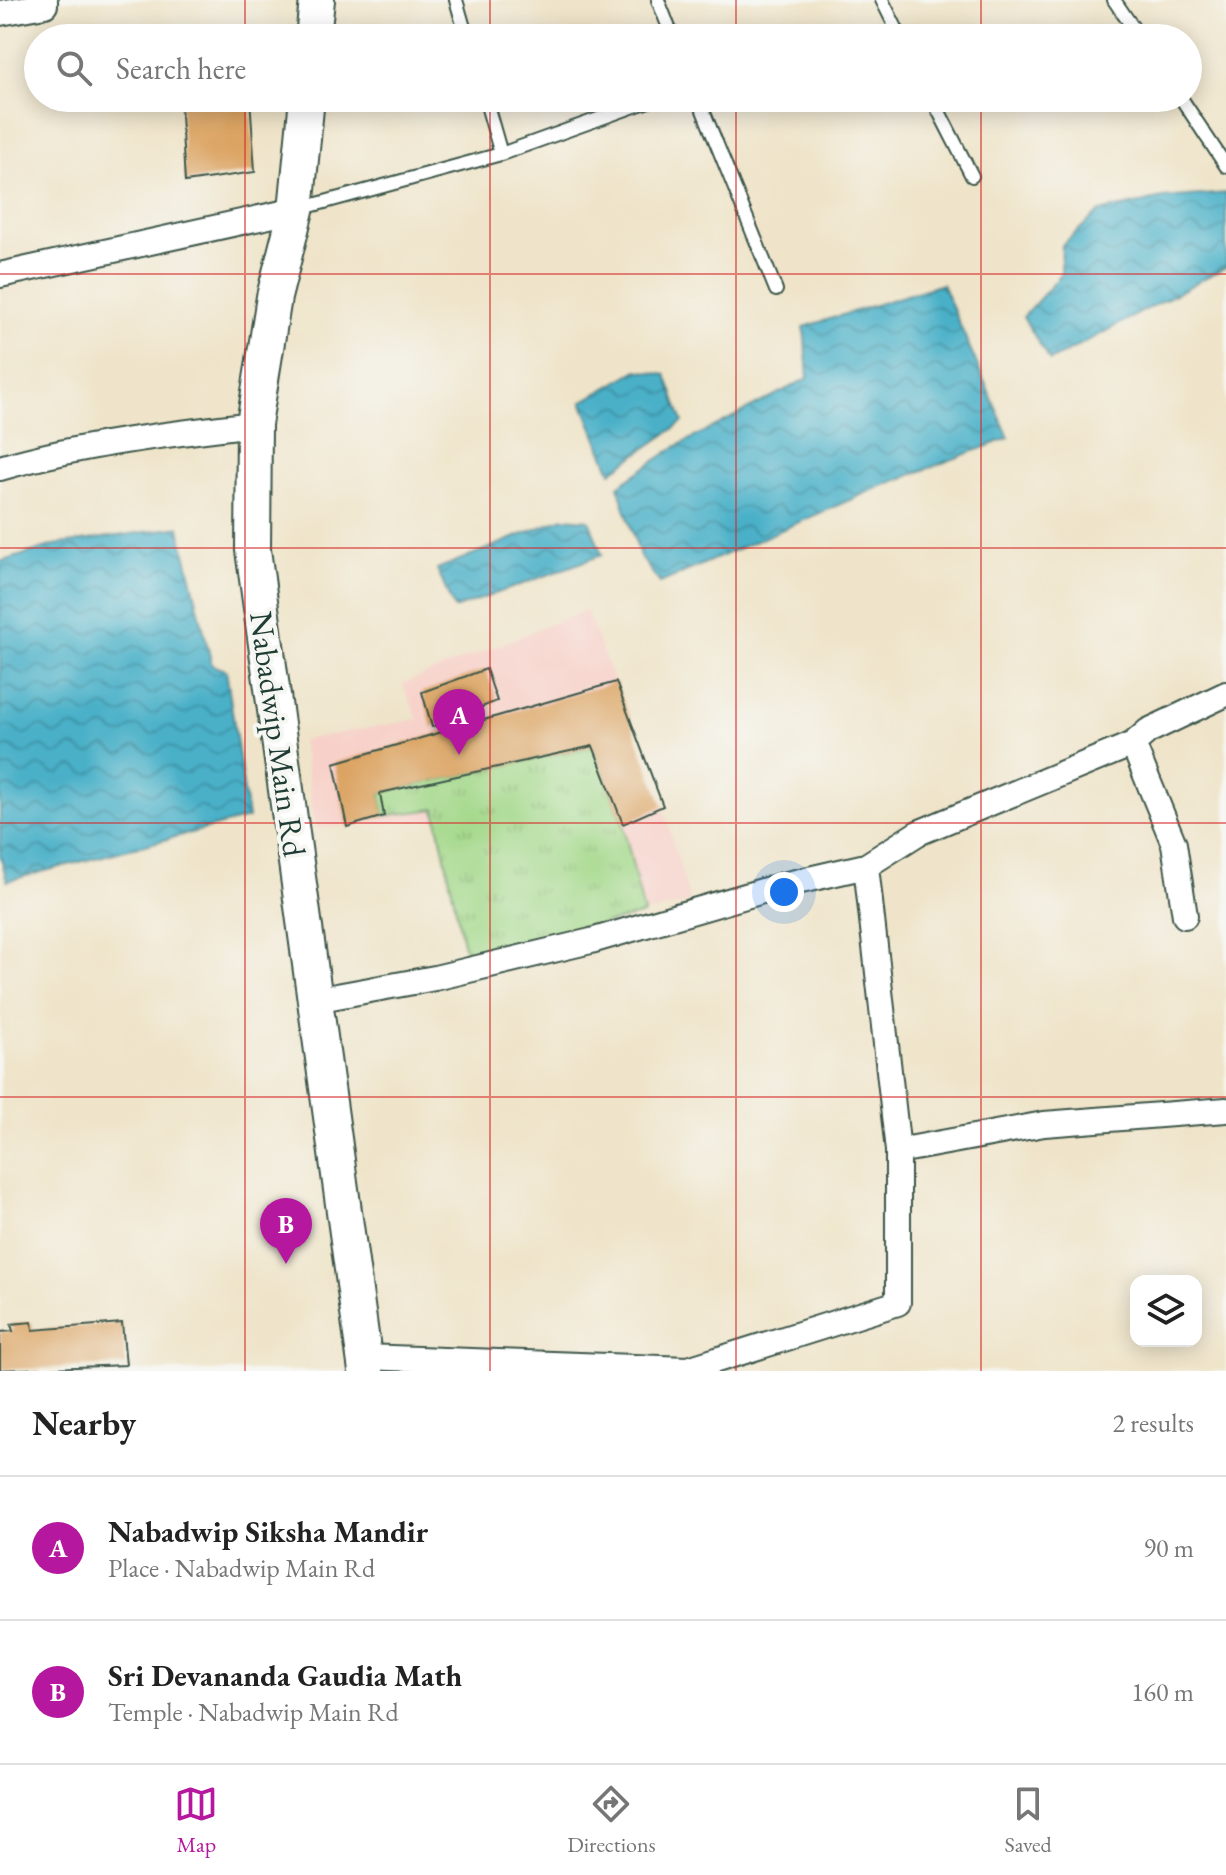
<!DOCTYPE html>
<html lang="en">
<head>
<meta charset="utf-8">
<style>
	:root { --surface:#fff; --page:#f2f2f2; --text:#222; --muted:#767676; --line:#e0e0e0; --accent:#b5179e }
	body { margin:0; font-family:"EB Garamond",serif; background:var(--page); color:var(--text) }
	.controls { position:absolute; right:24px; bottom:24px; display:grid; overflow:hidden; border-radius:16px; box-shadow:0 4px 20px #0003 }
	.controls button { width:72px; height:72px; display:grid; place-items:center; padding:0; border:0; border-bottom:2px solid var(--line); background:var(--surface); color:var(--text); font:40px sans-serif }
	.you { position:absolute; left:784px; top:892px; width:28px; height:28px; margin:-20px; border:6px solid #fff; border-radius:50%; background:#1a73e8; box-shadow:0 0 0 12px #1a73e833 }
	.badge { display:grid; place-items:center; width:52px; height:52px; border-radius:50%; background:var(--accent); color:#fff; font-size:26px; font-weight:700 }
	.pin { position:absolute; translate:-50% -66px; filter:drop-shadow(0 2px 4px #0008) }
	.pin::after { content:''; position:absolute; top:42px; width:28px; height:24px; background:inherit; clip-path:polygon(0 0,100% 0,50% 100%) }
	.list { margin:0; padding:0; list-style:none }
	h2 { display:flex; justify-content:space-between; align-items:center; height:104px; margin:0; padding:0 32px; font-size:34px }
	h2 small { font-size:26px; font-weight:400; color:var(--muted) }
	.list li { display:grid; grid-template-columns:52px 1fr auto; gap:24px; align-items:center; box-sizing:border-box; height:144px; padding:0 32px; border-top:2px solid var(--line) }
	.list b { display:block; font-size:30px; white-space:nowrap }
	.list p { margin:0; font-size:26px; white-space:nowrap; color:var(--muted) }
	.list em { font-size:26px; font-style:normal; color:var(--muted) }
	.icon { flex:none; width:44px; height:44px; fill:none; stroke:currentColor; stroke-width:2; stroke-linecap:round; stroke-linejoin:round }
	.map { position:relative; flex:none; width:1226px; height:1371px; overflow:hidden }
	.search { position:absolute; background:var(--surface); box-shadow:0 4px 20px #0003; left:24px; right:24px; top:24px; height:88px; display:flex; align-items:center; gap:20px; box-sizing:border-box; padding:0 28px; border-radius:44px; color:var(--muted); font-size:30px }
	.sheet { height:392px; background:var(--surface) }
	nav { display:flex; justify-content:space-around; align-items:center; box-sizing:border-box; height:112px; border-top:2px solid var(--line); background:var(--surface); font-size:22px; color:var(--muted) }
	nav a { display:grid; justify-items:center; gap:4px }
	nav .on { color:var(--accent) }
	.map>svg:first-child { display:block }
	.built { fill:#f7d1c9 }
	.grass { fill:url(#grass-tufts); stroke:#618a5e; stroke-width:2 }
	.water { fill:url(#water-waves); stroke:#34767e; stroke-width:2 }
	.building { fill:#dca463 }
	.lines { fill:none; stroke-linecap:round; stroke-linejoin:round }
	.lane-casing { stroke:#3e564a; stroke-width:16 }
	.street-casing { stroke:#3e564a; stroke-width:28 }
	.secondary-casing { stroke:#3e564a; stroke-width:38 }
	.lane { stroke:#fff; stroke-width:12 }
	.street { stroke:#fff; stroke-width:24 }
	.secondary { stroke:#fff; stroke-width:34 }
	.grid { fill:none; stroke:#d62828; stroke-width:2; stroke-opacity:0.55 }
	.labels { text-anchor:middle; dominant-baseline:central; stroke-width:8; stroke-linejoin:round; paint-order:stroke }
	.street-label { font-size:32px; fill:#1f3d34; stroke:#f6f6f2 }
</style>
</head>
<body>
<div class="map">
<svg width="1226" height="1371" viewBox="0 0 1226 1371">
	<defs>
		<pattern id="grass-tufts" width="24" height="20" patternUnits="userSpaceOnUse" patternTransform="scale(2)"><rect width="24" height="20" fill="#a3d889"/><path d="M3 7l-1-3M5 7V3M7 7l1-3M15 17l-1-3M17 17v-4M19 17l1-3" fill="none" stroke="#8cba77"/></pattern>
		<pattern id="water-waves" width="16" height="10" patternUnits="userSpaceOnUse" patternTransform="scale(2)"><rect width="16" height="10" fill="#49b0c8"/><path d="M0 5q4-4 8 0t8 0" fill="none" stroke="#3c90a3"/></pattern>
	</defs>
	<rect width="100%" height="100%" fill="#f6f6f2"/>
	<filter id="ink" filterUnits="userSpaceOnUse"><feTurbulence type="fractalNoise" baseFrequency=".0125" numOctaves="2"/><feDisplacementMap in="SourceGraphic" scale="16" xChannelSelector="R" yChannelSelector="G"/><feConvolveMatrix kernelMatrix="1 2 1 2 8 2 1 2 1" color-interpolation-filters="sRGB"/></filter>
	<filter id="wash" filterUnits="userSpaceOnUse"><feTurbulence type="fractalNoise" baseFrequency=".006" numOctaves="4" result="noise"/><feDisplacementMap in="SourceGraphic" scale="32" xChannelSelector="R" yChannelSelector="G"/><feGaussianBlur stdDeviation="1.8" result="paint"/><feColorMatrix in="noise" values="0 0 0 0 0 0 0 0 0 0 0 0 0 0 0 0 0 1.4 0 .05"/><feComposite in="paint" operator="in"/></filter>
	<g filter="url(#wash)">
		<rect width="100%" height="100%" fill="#efe4c9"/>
		<path class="built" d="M586,610L663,806L690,902L466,957L436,819L315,828L302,740L418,719L402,684Z"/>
		<path class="grass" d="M593,746L623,824L644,914L466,957L435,809L384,816L380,793Z"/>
		<path class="water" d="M1226,193V267L1050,361L1023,317L1061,275L1062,245L1099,212L1163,198Z
			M942,284L1009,438L884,485L660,583L640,556L618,486L675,447L808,378L804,327Z
			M637,370L666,375L683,422L611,472L582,402Z
			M563,518L589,520L602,555L454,609L437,569Z
			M179,527L212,665L226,670L248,818L7,881L0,854V562L54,545Z"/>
		<g id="blocks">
			<path class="building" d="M180,98H250L255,172L185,182Z
				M486,669L497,701L432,727L422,692Z
				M616,682L663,806L623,824L593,746L380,793L384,816L347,827L334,763Z
				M32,1322L33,1330L122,1323L126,1365L0,1370V1332L13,1331L11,1324Z"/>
		</g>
	</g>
	<g filter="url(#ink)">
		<use href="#blocks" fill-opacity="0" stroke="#3e564a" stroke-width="2"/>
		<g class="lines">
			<g class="lane-casing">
				<path id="lane" d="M456,0L467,38
					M658,0L673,38
					M882,0L901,38
					M1114,0L1140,38
					M485,98L501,154
					M698,98L776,290
					M932,98L972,176
					M1181,98L1226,166
					M299,209L501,154L657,98"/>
			</g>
			<g class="street-casing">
				<path id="street" d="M0,13L45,5V0
					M0,275L296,210
					M0,468C83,444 169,434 254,424
					M1133,744L1174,844L1185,916
					M315,1000L435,978L591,941L783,885L866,866L918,833L1133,744L1148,731L1226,694
					M898,1151L1044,1124L1226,1110
					M364,1357L688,1369L898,1303V1151L866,866"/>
			</g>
			<g class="secondary-casing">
				<path id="secondary" d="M313,38L317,0
					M307,98L296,210L274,297L254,424L253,550L366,1371"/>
			</g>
			<use href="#lane" class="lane"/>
			<use href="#street" class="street"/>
			<use href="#secondary" class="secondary"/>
		</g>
	</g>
	<path class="grid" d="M245,0V38M490,0V38M736,0V38M981,0V38M245,98V1371M490,98V1371M736,98V1371M981,98V1371M0,274H1226M0,548H1226M0,823H1226M0,1097H1226"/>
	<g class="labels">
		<g class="street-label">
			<text transform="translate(278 734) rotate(82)">Nabadwip Main Rd</text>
		</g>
	</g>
</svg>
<div class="controls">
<button><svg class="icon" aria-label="layers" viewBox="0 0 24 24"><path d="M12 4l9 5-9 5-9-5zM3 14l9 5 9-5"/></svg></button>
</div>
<div class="you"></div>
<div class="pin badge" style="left:459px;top:755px">A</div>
<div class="pin badge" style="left:286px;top:1264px">B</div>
<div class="search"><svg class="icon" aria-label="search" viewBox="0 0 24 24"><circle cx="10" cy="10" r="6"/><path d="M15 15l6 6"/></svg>Search here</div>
</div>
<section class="sheet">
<h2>Nearby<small>2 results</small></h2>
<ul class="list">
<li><span class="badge">A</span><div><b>Nabadwip Siksha Mandir</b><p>Place · Nabadwip Main Rd</p></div><em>90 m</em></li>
<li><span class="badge">B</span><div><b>Sri Devananda Gaudia Math</b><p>Temple · Nabadwip Main Rd</p></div><em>160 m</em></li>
</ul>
</section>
<nav>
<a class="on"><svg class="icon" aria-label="map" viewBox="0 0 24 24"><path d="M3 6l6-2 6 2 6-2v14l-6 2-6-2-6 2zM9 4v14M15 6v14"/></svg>Map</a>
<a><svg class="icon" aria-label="directions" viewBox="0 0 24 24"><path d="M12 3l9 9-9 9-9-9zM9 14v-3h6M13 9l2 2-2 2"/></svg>Directions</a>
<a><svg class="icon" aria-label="saved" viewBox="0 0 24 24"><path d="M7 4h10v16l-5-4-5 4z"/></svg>Saved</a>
</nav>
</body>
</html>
